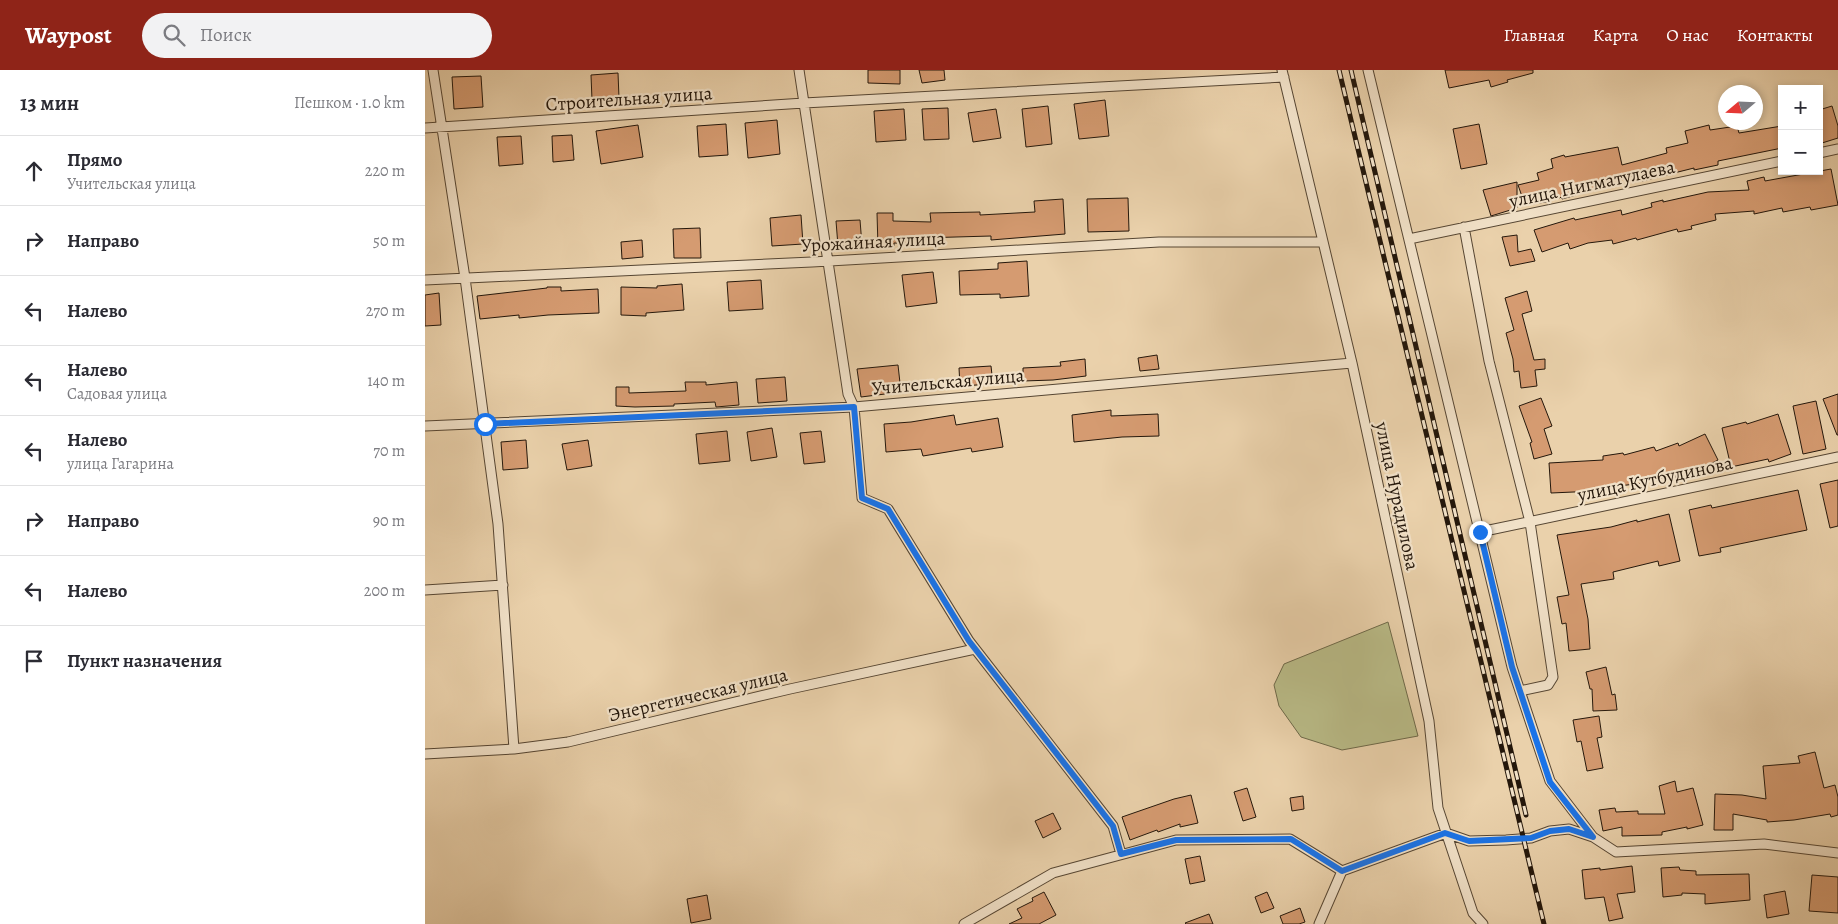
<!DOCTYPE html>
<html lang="ru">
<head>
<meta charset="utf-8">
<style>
	:root { --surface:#fff; --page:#f2f2f3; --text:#2b2b33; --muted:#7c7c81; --line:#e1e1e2; --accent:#8f2418 }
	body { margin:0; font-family:Alegreya,serif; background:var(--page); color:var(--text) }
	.controls { position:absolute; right:15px; top:15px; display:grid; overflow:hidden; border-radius:0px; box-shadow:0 2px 8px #0003 }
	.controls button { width:45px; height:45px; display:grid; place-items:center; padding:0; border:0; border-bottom:1px solid var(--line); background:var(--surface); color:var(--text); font:25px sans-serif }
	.compass { position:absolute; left:1293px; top:15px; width:45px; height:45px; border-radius:50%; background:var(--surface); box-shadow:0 2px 8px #0003; rotate:251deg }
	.stop { position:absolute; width:15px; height:15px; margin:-11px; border:4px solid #1a73e8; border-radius:50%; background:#fff }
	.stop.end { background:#1a73e8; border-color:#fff; box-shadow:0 1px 5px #0008 }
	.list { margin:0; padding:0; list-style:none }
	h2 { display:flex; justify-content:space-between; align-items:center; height:65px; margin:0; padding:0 20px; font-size:21px }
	h2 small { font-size:16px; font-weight:400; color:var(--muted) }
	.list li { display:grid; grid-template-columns:32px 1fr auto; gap:15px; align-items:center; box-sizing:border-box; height:70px; padding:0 20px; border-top:1px solid var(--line) }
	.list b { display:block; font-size:19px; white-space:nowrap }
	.list p { margin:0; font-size:16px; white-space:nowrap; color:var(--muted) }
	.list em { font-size:16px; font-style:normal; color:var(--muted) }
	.icon { flex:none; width:28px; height:28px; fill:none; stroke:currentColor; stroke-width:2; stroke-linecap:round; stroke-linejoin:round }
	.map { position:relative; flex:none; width:1413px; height:854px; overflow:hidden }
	header { display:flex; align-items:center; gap:30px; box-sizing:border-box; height:70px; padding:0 25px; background:var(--accent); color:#fff }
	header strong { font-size:24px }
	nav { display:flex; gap:28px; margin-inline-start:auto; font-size:18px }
	.search { width:350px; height:45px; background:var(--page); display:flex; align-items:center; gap:12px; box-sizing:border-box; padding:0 18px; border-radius:28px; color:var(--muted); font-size:19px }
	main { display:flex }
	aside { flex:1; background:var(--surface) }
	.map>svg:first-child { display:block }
	.green { fill:#b9bb87; stroke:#6e6949 }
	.building { fill:#d59b71; stroke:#24170b }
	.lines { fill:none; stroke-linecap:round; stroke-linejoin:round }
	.street-casing { stroke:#564633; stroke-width:11 }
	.street { stroke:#f1e1c8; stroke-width:9 }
	.rail-casing { stroke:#24170b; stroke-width:5 }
	.rail { stroke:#f1e1c8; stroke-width:3; stroke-dasharray:9; stroke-linecap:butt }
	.route { stroke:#1a73e8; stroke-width:6 }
	.labels { text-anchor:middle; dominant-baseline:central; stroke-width:4.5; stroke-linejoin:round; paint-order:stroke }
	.street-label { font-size:19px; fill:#24170b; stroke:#f1e1c8 }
</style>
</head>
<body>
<header>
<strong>Waypost</strong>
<div class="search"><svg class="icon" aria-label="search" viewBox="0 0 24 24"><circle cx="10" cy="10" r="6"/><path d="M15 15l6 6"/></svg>Поиск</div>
<nav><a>Главная</a><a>Карта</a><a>О нас</a><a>Контакты</a></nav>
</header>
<main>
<aside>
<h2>13 мин<small>Пешком · 1.0 km</small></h2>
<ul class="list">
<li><svg class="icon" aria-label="ahead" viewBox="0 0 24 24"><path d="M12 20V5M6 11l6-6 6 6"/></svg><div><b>Прямо</b><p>Учительская улица</p></div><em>220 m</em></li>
<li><svg class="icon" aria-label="right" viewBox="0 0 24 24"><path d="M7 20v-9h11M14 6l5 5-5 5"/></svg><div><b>Направо</b></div><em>50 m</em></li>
<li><svg class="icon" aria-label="left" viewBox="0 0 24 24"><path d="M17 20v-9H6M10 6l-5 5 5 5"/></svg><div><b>Налево</b></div><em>270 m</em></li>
<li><svg class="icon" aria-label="left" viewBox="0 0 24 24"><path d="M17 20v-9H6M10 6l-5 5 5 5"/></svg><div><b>Налево</b><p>Садовая улица</p></div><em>140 m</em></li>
<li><svg class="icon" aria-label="left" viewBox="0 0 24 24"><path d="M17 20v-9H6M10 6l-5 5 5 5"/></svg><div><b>Налево</b><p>улица Гагарина</p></div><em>70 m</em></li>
<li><svg class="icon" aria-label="right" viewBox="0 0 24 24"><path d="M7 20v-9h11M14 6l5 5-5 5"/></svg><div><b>Направо</b></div><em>90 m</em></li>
<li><svg class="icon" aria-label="left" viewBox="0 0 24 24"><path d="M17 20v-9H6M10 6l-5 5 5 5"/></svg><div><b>Налево</b></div><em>200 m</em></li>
<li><svg class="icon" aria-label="arrive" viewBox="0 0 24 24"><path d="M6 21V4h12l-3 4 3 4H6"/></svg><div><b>Пункт назначения</b></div></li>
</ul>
</aside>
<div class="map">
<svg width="1413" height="854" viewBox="0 0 1413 854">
	<rect width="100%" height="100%" fill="#ead1ab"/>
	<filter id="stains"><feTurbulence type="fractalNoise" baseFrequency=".004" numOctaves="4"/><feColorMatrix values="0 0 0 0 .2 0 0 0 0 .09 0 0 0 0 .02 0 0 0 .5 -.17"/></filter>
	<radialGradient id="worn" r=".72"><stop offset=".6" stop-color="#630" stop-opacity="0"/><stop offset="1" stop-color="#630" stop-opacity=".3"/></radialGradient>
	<path class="green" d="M963,552L993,666L917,680L876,667L854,636L849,615L859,594Z"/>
	<path class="building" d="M443,0H475V14L443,13Z
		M494,0H519L520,10L497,13Z
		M1020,0H1108V3L1082,10L1083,12L1066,17L1064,10L1024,18Z
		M193,3L194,28L167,30L166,5Z
		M56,6L58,37L29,39L27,7Z
		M680,30L684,66L654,69L649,34Z
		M623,36L627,74L601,77L597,39Z
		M1407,36L1413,56V68L1397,73L1394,65V40Z
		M523,38L524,69L499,70L497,39Z
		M479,39L481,70L451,72L449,41Z
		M571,39L576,68L548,72L543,43Z
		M352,50L355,84L323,88L320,53Z
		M301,54L303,85L274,87L272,56Z
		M1054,54L1062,94L1036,99L1028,59Z
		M213,55L218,87L176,94L171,61Z
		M1284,55L1285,60L1312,56L1314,63L1357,56V78L1293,91V95L1269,100V98L1217,111L1216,104L1180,113L1181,117L1150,123L1151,125L1137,129V127L1121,132L1100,135L1093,115L1114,110L1112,103L1128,98L1126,89L1139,85L1140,87L1193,77L1197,95L1242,83L1241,78L1263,73L1260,61Z
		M147,65L149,90L128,92L127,66Z
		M96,66L98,94L74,96L72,67Z
		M1406,99L1413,135L1386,140L1385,137L1358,142L1357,138L1329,144V141L1290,144L1291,150L1266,156L1267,159L1253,162L1252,159L1212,170L1211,168L1188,174L1187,170L1163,173L1145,179L1143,173L1117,182L1109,160L1149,148L1150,150L1196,140L1197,145L1227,137L1226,133L1238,130V132L1283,122L1324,120L1322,111L1339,107L1340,111Z
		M1092,112V138L1066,146L1058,120Z
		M703,128L704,161L663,162L662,129Z
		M638,129L640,164L566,170V166L495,168V174L469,173V176L453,177L452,143H468V151L506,152L505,143L555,142V145L610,142L609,131Z
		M376,145L378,174L347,176L345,148Z
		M435,150L437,175L413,176L411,151Z
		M275,158L276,188H249L248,159Z
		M1092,165L1093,182L1106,179L1110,191L1085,196L1077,167Z
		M217,170L218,187L197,189L196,172Z
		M602,191L604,226L575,228V224L535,225L534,201L573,199V193Z
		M508,202L512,233L481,237L477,205Z
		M336,210L338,239L304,241L302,212Z
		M257,214L259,240L221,243V246L196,245V217L232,218V216Z
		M122,217H136V221L173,219L174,243L123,245L94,248V245L55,249L52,226L122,218Z
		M1102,221L1107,241L1097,244L1109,290L1120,289V299L1110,300L1112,316L1096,318L1094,301L1089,302L1088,289L1081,263L1089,260L1080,228Z
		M14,223L16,255L0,256V225Z
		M732,285L734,299L715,301L713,288Z
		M660,289L661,306L628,310L598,311V298L636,296L635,292Z
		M473,295L476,322L436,327L432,299Z
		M566,296L568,314L535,316L534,298Z
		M360,307L362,331L333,333L331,309Z
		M260,312H281V315L312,312L314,335L291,337L290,332L249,334V336L210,337L191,336V317H204V323L261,321Z
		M1413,324V365H1412L1398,329Z
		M1116,328L1127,356L1119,359L1127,384L1109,389L1105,373L1107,372L1094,336Z
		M1391,331L1401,379L1378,384L1368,336Z
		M686,340V346L733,344L734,366L697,367L649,372L647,345Z
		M1353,344L1366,384L1344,392L1343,389L1306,397L1297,358L1321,352L1322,354Z
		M529,345L531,355L573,348L578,377L547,382L546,378L498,386L496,379L461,382L459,354L486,352Z
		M347,358L352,387L326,391L322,362Z
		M302,361L305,391L274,394L271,364Z
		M396,361L400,392L379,394L375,363Z
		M1280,364L1293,390L1264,405L1251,409L1250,405L1218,413L1170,419L1171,421L1126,423L1124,393L1178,390V386L1198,383L1199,385L1229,377L1231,381L1253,373L1254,376Z
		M101,370L103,398L78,400L76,372Z
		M163,370L167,396L142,400L137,374Z
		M1413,410V456L1405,458L1395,414Z
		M1373,420L1382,460L1295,478L1296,482L1274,486L1264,440L1286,435L1287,438Z
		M1244,444L1255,491L1234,496L1233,491L1188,502L1189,509L1156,514L1163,549L1165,579L1144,581L1141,553L1137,554L1132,527L1144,525L1132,465L1186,457L1212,450V452Z
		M1181,597L1187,625L1190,624L1192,640L1168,641L1167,619H1165L1161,602Z
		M1174,646L1177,667L1172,668L1178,698L1162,701L1156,671L1152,672L1148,650Z
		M1390,682L1399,718L1410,715L1413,727V745L1406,747L1405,744L1369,750L1342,752V750L1308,744V760H1289L1290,724L1317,725L1341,729L1338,696L1375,693L1373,686Z
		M1250,711L1252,722L1268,718L1278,755L1262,759V757L1237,762V765L1197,766V757L1178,761L1174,740L1190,738L1191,742L1213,741V744H1240L1234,716Z
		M822,718L831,747L818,751L809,722Z
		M766,725L773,753L755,757V754L733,762L732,760L705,770L697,747L749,729Z
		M878,726L879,739L867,741L865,728Z
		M628,743L636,759L618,768L610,751Z
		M775,786L780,811L765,814L760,789Z
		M1207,796L1210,822L1192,824L1198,848L1184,851L1179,827L1160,829L1157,800L1175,798V800Z
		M1254,797L1255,800L1271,801V805L1324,804L1325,830L1280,834V824L1257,823V825L1238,827L1236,798Z
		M1387,805L1413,807V843L1384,841Z
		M1360,821L1364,844L1342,848L1339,825Z
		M619,822L631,845L614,854H584L597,848L592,839L608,831L607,828Z
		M842,822L849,838L836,843L830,827Z
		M282,825L286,849L266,853L262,829Z
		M875,838L880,852L874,854H858L855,846Z
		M784,844L788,854H761L760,853Z"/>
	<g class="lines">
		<g class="street-casing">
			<path id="street" d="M8,0L40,208L73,454L89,679
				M374,0L423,324L429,337L437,428L463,439L544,571L688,756L696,784
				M857,0L927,293L1004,651L1013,738L1048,843L1058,854
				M943,0L1087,597L1125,711L1168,767L1191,782L1339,774L1413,783
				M0,58L379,33L859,7
				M1394,83L1413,79
				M1039,157L1064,291L1105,452L1128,607L1123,615L1095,621
				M984,169L1357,91
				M0,210L387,192L734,172H898
				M0,356L429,337L927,293
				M1055,462L1413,387
				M0,520L78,515
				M0,684L89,679L143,672L365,619L550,579
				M539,854L628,803L751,770L865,769L917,801
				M894,854L917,801L1021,763L1044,771L1081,770L1106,768L1125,761L1144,759L1168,767"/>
		</g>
		<use href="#street" class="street"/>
		<g class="rail-casing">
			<path id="rail" d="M914,0L1119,854
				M926,0L1101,745"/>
		</g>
		<use href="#rail" class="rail"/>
	</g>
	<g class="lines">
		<path class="route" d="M60,354L429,337L437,428L463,439L544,571L688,756L696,784L751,770L866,769L917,801L1020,763L1044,771L1106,768L1125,761L1144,759L1168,767L1125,712L1087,597L1055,462"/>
	</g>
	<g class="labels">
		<g class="street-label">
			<text transform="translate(204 29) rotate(-4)">Строительная улица</text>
			<text transform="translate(1167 114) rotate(-12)">улица Нигматулаева</text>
			<text transform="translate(448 172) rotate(-3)">Урожайная улица</text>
			<text transform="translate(523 312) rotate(-5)">Учительская улица</text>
			<text transform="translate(1230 409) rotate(-12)">улица Кутбудинова</text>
			<text transform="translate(972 426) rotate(78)">улица Нурадилова</text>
			<text transform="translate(273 625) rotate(-13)">Энергетическая улица</text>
		</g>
	</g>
	<rect width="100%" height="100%" filter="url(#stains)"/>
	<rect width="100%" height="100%" fill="url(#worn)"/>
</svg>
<div class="controls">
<button>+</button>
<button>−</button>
</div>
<svg class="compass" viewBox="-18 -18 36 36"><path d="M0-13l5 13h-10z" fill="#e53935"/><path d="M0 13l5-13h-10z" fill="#7c7c81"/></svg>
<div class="stop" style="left:60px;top:354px"></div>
<div class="stop end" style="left:1055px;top:462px"></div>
</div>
</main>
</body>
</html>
